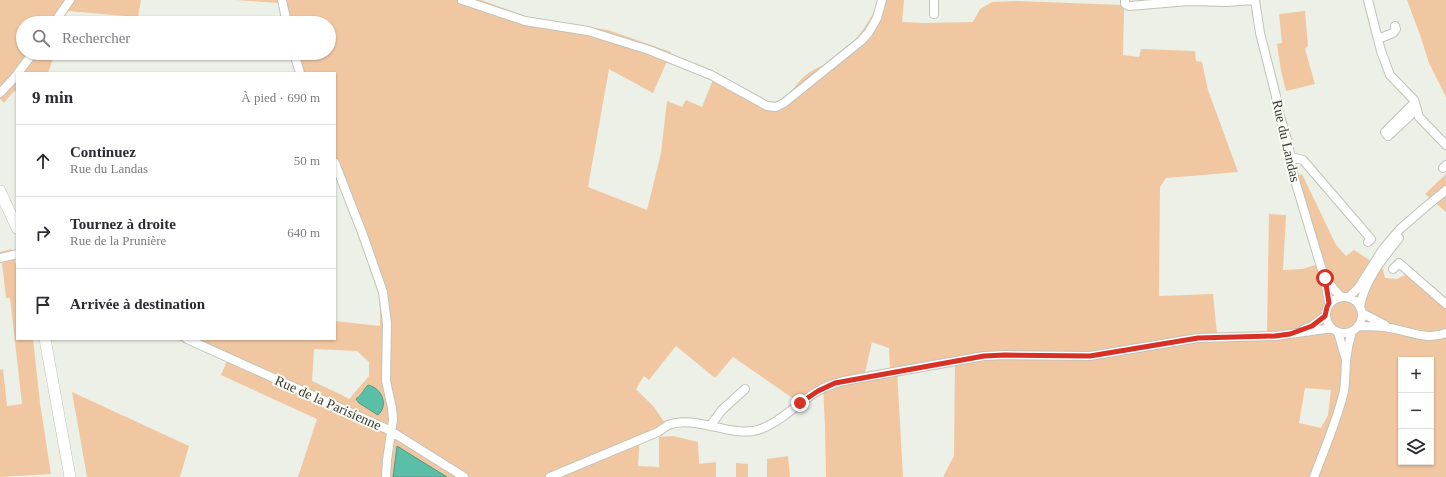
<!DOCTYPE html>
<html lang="fr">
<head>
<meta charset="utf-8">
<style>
	:root { --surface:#fff; --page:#f2f2f3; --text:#2b2b33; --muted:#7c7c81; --line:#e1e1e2 }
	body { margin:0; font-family:"Times New Roman",serif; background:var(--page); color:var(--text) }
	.controls { position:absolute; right:12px; bottom:12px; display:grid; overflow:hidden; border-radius:0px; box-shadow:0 1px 3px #0004 }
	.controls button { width:36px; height:36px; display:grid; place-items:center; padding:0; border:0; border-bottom:1px solid var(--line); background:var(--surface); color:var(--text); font:20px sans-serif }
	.stop { position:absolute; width:12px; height:12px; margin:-9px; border:3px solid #d93025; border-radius:50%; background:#fff }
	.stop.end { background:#d93025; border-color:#fff; box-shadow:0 1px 4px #0008 }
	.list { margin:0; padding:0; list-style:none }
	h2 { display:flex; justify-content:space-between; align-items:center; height:52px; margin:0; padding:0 16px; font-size:17px }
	h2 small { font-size:13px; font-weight:400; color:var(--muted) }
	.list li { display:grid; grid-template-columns:26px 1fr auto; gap:12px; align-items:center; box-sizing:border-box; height:72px; padding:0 16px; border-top:1px solid var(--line) }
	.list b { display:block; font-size:15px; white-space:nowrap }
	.list p { margin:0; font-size:13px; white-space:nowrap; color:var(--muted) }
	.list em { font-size:13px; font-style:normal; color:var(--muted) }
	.icon { flex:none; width:22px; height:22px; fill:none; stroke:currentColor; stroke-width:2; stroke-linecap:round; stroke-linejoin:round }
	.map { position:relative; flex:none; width:1446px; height:477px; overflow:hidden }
	.search { position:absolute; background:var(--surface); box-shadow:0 1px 3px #0004; left:16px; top:16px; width:320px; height:44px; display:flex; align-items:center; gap:10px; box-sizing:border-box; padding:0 14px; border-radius:22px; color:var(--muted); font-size:15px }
	.panel { position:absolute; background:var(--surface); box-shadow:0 1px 3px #0004; left:16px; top:72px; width:320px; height:268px; border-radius:0px }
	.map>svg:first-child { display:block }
	.green { fill:#f0c7a1; fill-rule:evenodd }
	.water { fill:#5bbfa8; stroke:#519886 }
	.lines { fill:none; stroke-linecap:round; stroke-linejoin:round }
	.minor-casing { stroke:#c0c3ba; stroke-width:10 }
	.major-casing { stroke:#c0c3ba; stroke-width:12 }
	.minor { stroke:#fff; stroke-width:8 }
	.major { stroke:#fff; stroke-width:11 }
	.route { stroke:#d93025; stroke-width:5 }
	.labels { text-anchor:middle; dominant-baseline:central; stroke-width:4; stroke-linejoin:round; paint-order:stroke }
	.street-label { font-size:14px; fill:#3b3c38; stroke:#fbfdf4 }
</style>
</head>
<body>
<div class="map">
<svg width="1446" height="477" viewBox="0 0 1446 477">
	<rect width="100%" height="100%" fill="#edf0e7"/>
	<path class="green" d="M0,0H141L138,17L67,11L59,23H23V53H55L48,73H17V92L14,91L4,103L0,99Z
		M236,0H481L528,17L608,30L671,52L653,93L609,69L588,187L647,210L661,153L667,101L682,107L686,100L702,107L716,72L768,102C788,105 792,86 806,75C814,68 826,65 835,59C850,48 875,18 878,0H904L902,22L924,23L973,22L980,9L992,2L1018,1L1122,5L1124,9L1123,55L1139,57L1141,49L1195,51L1196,61L1202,62L1208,90L1238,172L1166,178L1160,187L1159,296L1213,294L1217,334L1267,332L1269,214L1286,215L1283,270L1302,269L1316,265L1318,272L1326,267L1297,176L1302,174L1336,245L1346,256L1354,250L1383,269L1385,278L1397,279L1407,274L1446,308V477H943L954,456L955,359L897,368L903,477H826L825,426L823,385L797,401L733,357L715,378L676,346L649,380L644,376L636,389L654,407L665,423L653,431L640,436L638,466L659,467V437L673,436L698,442L699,464L716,462V477H298L317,419L221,375L227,361L176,339H335V321L380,326V309L378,288L335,174V73H296L290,53H329V23H283L279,3ZM872,342L889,348L890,369L865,373ZM314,349L357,351L369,362V376L349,399L342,395L312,381ZM1401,360H1431V462H1401ZM1305,388L1331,390L1328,415L1321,428L1299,423Z
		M1407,0H1446V97L1429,63L1420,35Z
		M1305,11L1308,46L1305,49L1315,84L1286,91L1281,71L1277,44L1282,43L1279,14Z
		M1446,174V212L1425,194Z
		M11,249L17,268V339H33L40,403L51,474L0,477V370L3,369L7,406L22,404L10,298H6L2,263H0V252Z
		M72,392L189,446L180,477H87Z
		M788,456L790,477H767V459Z
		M736,463L748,464V477H736Z"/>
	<path class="water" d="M368,385C382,388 389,405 378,415L359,403L356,399C363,394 363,390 368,385Z
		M397,446L447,477H393Z"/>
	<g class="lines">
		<g class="minor-casing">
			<path id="minor" d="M282,0L287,23
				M462,0L525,21L588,31L649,50L711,75L767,106L776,107L784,103L861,41L869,32L877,18L882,0
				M1125,0V4L1129,6L1189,1L1227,2L1255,0
				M1255,0L1260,33L1276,96L1277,107L1288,143L1294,177L1325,280L1329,303
				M1368,0L1381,51L1390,75L1414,100L1419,117L1446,145
				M934,14V0
				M54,23L70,0
				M1378,39L1393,33L1396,29L1395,26
				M294,53L300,73
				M18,73L33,53
				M0,93L17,75
				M1414,103L1385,132L1388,136L1417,109
				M1291,157L1303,160L1309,167L1371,239L1368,242
				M335,163L363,235L383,292L387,324L386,381L392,408L393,420L387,460L386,477
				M1443,168L1446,165
				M0,258L17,254
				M1393,269L1399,263L1446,304
				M1326,280L1341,297
				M1326 315a18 18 0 1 1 36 0a18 18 0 1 1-36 0Z
				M1349,297L1359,287L1383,249L1400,229L1429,204L1446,190
				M1360,307C1364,281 1383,258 1399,238
				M1362,313L1385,325
				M1358,326C1369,326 1379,326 1390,328C1409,331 1426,341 1446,333
				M1304,329L1312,326L1325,316
				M1338,332L1345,357
				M187,339L389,430L464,477
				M710,426L722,410L745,389
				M550,477L658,432C661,430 665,427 668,425C694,415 726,435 753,431C775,428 798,402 818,391C828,385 838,382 849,380L984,356L1005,355L1090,356L1198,338L1275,336L1326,329H1332
				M1314,477C1324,450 1336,423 1343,395C1346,384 1345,373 1346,361C1347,351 1349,341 1352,331"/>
		</g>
		<g class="major-casing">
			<path id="major" d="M0,191L17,228
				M45,339L70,477"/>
		</g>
		<use href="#minor" class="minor"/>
		<use href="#major" class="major"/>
	</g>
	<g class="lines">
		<path class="route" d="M800,403L818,391L835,383L984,356L1005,355L1090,356L1198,338L1275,336L1290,334L1312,326L1325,316L1327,307L1329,303L1325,278"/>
	</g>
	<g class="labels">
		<g class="street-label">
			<text transform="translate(1286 141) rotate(77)">Rue du Landas</text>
			<text transform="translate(328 403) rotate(24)">Rue de la Parisienne</text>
		</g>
	</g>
</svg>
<div class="controls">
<button>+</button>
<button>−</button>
<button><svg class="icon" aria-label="layers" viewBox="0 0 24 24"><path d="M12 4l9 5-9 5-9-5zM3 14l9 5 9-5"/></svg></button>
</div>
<div class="stop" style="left:1325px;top:278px"></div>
<div class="stop end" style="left:800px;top:403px"></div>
<div class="search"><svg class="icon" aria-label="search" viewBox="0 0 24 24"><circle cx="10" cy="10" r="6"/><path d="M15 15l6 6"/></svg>Rechercher</div>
<section class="panel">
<h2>9 min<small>À pied · 690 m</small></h2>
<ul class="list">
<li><svg class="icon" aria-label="ahead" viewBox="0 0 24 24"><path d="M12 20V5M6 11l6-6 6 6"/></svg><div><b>Continuez</b><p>Rue du Landas</p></div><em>50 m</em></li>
<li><svg class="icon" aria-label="right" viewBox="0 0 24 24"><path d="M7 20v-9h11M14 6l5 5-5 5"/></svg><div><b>Tournez à droite</b><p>Rue de la Prunière</p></div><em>640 m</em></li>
<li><svg class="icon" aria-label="arrive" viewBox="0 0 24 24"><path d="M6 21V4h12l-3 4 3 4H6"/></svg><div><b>Arrivée à destination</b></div></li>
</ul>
</section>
</div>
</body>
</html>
